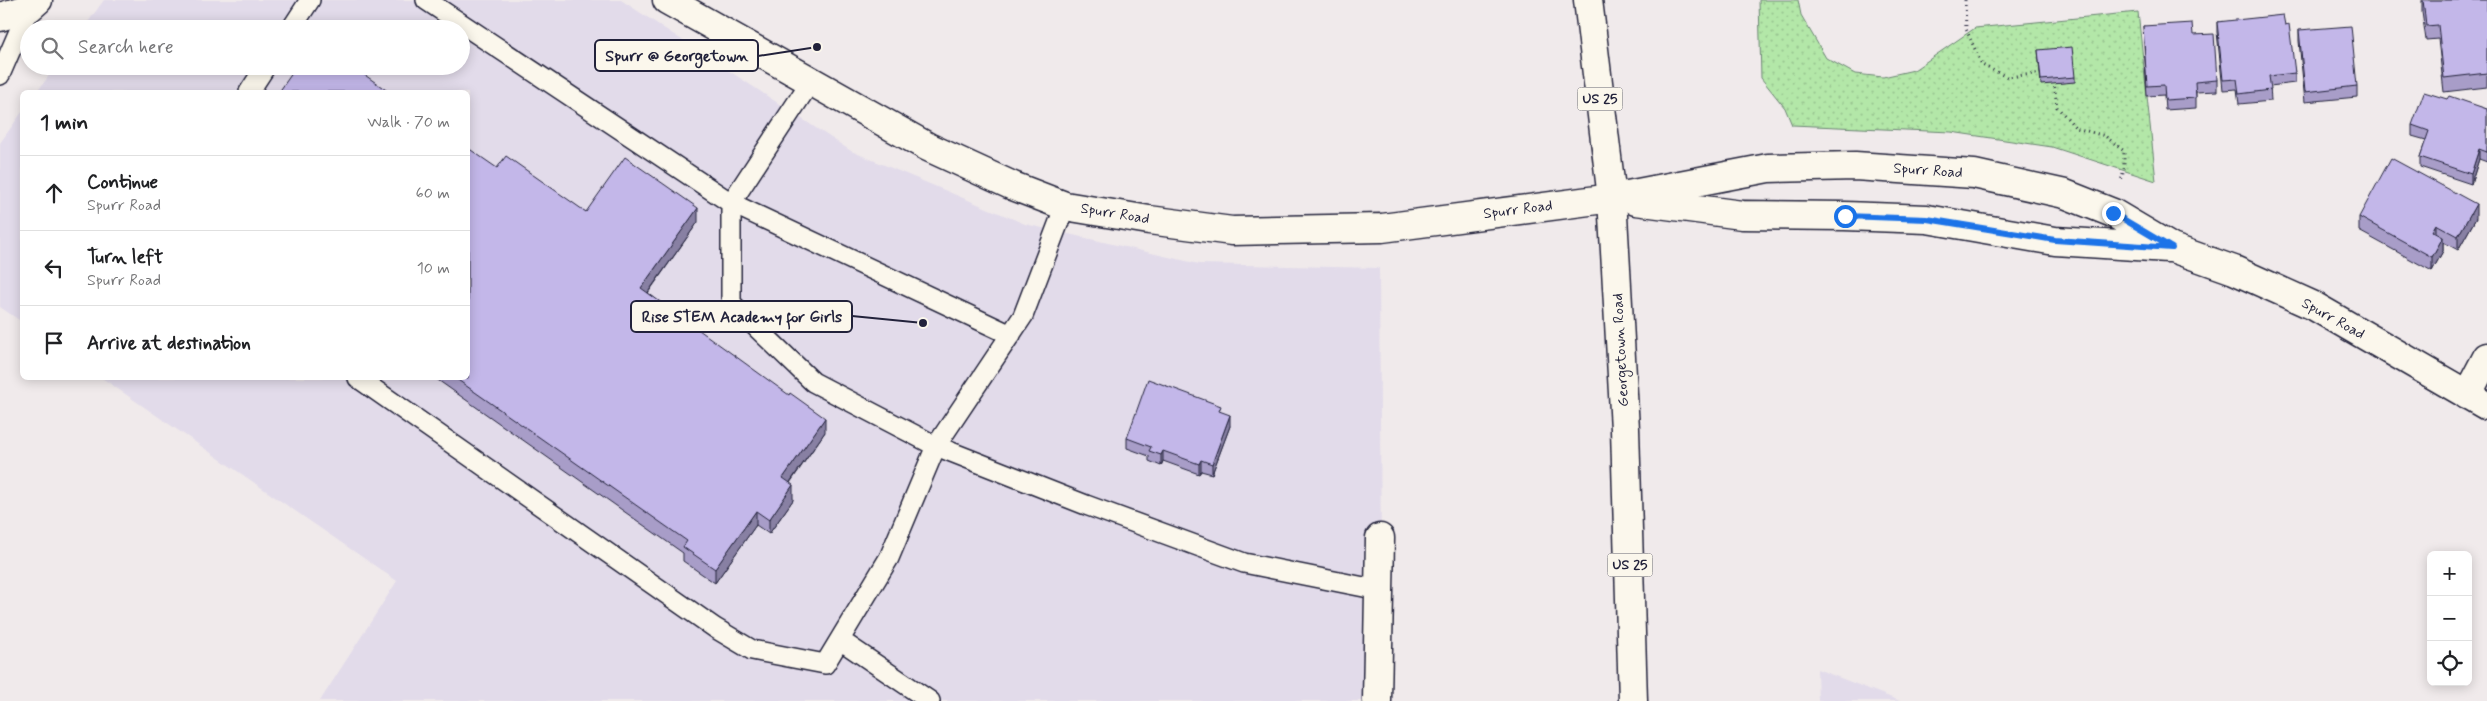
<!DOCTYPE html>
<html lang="en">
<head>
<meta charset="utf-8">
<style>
	:root { --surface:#fff; --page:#f2f2f2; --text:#202124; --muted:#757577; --line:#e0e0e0 }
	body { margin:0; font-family:Mynerve,sans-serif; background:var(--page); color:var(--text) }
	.controls { position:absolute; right:15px; bottom:15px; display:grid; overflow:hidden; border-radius:8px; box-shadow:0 2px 12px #0003 }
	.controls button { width:45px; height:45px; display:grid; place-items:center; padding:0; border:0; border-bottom:1px solid var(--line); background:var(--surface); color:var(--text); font:25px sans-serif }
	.stop { position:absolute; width:15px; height:15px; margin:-11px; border:4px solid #1a73e8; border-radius:50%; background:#fff }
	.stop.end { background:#1a73e8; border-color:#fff; box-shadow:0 1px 5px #0008 }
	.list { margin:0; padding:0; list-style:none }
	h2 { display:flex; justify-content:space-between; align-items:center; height:65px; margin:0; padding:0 20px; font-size:21px }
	h2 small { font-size:16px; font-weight:400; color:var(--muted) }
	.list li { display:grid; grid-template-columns:32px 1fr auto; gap:15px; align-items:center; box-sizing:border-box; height:75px; padding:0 20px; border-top:1px solid var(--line) }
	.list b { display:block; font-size:19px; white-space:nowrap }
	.list p { margin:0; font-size:16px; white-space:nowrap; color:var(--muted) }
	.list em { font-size:16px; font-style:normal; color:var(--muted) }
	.icon { flex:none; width:28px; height:28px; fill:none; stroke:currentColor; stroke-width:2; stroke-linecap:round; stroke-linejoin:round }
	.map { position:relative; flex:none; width:2487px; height:701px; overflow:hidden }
	.search { position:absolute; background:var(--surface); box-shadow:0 2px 12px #0003; left:20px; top:20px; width:450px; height:55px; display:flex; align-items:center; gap:12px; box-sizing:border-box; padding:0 18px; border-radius:28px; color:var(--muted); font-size:19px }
	.panel { position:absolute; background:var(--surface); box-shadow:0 2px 12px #0003; left:20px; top:90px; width:450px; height:290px; border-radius:8px }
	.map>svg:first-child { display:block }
	.built { fill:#e2dbea }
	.park { fill:url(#park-dots); stroke:#6a8472 }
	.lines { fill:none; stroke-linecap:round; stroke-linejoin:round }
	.service-casing { stroke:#22223b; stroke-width:22 }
	.minor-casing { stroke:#22223b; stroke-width:31 }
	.tertiary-casing { stroke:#22223b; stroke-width:31 }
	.primary-casing { stroke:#22223b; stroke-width:31 }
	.path { stroke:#22223b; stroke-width:3; stroke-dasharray:1 4; stroke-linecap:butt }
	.service { stroke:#fbf7ec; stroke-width:19 }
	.minor { stroke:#fbf7ec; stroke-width:28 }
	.tertiary { stroke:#fbf7ec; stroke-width:28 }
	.primary { stroke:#fbf7ec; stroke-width:28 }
	.wall { fill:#a89dc8; stroke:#22223b }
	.shaded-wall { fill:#8880a3; stroke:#22223b }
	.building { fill:#c3b7e9; stroke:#22223b }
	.route { stroke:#1a73e8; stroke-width:6 }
	.labels { text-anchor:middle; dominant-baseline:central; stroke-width:4.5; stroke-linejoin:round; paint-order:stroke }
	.shield { fill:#fbf7ec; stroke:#636270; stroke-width:1 }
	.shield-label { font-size:14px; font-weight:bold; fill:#22223b }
	.street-label { font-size:15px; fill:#22223b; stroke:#fbf7ec }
	.leader { fill:none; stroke:#22223b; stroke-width:2 }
	.callout-dot { fill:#22223b; stroke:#fbf7ec; stroke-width:2 }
	.callout { fill:#fbf7ec; stroke:#22223b; stroke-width:2 }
	.callout-label { font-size:16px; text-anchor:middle; font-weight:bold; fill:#22223b }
</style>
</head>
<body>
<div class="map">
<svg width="2487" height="701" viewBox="0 0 2487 701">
	<defs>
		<pattern id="park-dots" width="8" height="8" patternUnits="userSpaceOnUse" patternTransform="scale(1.25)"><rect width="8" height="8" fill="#b3e7a8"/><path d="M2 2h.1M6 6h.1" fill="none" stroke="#9ac692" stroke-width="1.8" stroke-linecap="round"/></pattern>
	</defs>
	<rect width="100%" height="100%" fill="#f0eaeb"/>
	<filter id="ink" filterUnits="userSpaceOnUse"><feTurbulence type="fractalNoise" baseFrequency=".02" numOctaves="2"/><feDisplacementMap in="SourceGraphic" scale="10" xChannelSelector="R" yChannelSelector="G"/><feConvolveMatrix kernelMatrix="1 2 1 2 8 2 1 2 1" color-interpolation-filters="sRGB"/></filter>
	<g filter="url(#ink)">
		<path class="built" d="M104,0H621L851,151L1025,224L1199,264L1379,268L1382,701H320L397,581L102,378H468V92H37L56,66H461V29H83Z
			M22,112V322L0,307V143Z
			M1817,669L1900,701H1818Z"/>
		<path class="park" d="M1759,0H1798L1801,15L1826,58L1855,74L1883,77L1914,70L1975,28L2138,12L2156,181L2052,147L1951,132L1792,125L1785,108L1761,78Z"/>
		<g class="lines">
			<g class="service-casing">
				<path id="service" d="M426,0L731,203L1011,335
					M291,29L310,0
					M0,75L29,8
					M811,81L731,203V303L813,382L936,446L1023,316L1065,206
					M249,92L266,66
					M358,378L715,628L752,650L825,664L889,558L936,446L1086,505L1244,563L1379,590
					M840,640L930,701"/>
			</g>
			<g class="minor-casing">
				<path id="minor" d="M2467,395L2487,357
					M1377,701L1380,538"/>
			</g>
			<g class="tertiary-casing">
				<path id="tertiary" d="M667,0L928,147L1013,186L1065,206L1149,220L1232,231L1382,228L1612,198L1768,168L1855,166L1974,174L2065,194L2113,213L2172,248L2234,270L2314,306L2487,406
					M0,17L29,8L38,0
					M1636,201L1742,215L1845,216L1927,219L2055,241L2168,248"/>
			</g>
			<g class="primary-casing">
				<path id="primary" d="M1588,0L1612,198L1625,429L1633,701"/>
			</g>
			<path class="path" d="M1965,0L1966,29L1982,65L2007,77L2043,73
				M2054,82L2057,107L2076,128L2105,136L2124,151V169L2121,181"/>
			<use href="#service" class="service"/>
			<use href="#minor" class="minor"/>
			<use href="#tertiary" class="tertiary"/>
			<use href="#primary" class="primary"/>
		</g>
		<path class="wall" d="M2422,0H2487V87L2444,92L2438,39L2426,40L2422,12Z
			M2217,22L2285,25L2295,73V83L2270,86L2271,101L2239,104L2237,89L2223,90L2217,32Z
			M2143,26L2193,35L2217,80V91L2196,92V108L2165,110L2164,95L2147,96Z
			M2299,30L2357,86V97L2305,102L2299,41Z
			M2038,50L2075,77V82L2041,85Z
			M2447,99L2487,109V162L2479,159L2471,184L2420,167V157L2426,140L2412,136V125Z
			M497,168L586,212L698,222L648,293L825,432L790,483L793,500L769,534L756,525L715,583L683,561V553L435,378H468Z
			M2359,217L2476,218L2458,250L2443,242V251L2432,271L2359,231Z
			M1221,412L1230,426L1212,474L1201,471L1199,474L1163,461L1161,466L1149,461V456L1127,448V438Z"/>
		<path class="shaded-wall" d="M2479,149V159L2471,184V174Z
			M2476,204V218L2458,250V236Z
			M698,208V222L641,302V288Z
			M2436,224V238L2432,231Z
			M2443,237V251L2432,271V257Z
			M1230,415V426L1212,474V464Z
			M825,418V432L783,492V478Z
			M1163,451V461L1161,466V455Z
			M1201,460V471L1199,474V464Z
			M793,485V500L769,534V520Z
			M756,511V525L715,583V569Z"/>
		<path class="building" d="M2423,0H2487V73L2444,78L2438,25L2426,26Z
			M2283,15L2285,25L2289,24L2295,73L2269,76L2271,90L2239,94L2237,79L2223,80L2217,22Z
			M2192,23L2193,35L2214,34L2217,80L2195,82L2196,98L2165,100L2164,85L2147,86L2143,26Z
			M2351,26L2357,86L2305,92L2299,30Z
			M2072,47L2075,77L2041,80L2038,50Z
			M297,66H352L389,92H279Z
			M2424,92L2447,99L2449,96L2487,109V152L2479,149L2471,174L2420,157L2429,131L2412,125Z
			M468,148L497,168L506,156L586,212L625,157L698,208L641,288L789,395L790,393L825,418L783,478L793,485L769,520L756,511L715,569L683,547L687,541L455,378H468Z
			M2391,158L2476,204L2458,236L2436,224L2432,231L2443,237L2432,257L2359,217Z
			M1148,379L1221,406L1219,411L1230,415L1212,464L1201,460L1199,464L1163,451L1161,455L1149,451L1151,447L1127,438Z"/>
	</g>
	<g class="lines" filter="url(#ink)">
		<path class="route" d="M1845,216L1927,219L2055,240L2172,248L2113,213"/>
	</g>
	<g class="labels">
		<g class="shield">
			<rect x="1577.5" y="87.5" width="45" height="23" rx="4"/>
			<rect x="1607.5" y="553.5" width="45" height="23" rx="4"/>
		</g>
		<g class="shield-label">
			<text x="1600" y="99">US 25</text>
			<text x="1630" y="565">US 25</text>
		</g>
		<g class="street-label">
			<text transform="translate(1928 171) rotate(4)">Spurr Road</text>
			<text transform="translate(1518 210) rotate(-7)">Spurr Road</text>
			<text transform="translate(1115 214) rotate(9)">Spurr Road</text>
			<text transform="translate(2333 319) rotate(29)">Spurr Road</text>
			<text transform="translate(1621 350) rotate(-93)">Georgetown Road</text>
		</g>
	</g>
	<path class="leader" d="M817 47L758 56M923 323L852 316"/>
	<g class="callout-dot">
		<circle cx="817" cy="47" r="5"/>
		<circle cx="923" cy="323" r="5"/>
	</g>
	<g class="callout">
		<rect x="595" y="40" width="163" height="31" rx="5"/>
		<rect x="631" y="301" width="221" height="31" rx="5"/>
	</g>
	<g class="callout-label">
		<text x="677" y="61">Spurr @ Georgetown</text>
		<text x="742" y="322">Rise STEM Academy for Girls</text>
	</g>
</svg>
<div class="controls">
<button>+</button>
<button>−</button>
<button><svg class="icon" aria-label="locate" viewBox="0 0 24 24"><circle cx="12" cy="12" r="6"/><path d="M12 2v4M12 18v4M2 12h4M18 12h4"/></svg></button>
</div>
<div class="stop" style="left:1845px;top:216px"></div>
<div class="stop end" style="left:2113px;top:213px"></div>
<div class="search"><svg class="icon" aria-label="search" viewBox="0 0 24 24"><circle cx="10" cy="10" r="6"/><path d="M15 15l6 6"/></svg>Search here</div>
<section class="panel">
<h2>1 min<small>Walk · 70 m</small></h2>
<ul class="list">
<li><svg class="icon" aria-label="ahead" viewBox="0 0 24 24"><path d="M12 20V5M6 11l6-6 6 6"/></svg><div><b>Continue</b><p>Spurr Road</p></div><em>60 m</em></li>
<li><svg class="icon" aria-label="left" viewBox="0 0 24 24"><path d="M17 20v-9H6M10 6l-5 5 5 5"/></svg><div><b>Turn left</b><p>Spurr Road</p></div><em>10 m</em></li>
<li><svg class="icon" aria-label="arrive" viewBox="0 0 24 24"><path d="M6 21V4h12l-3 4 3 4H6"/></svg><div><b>Arrive at destination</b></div></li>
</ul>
</section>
</div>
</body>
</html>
